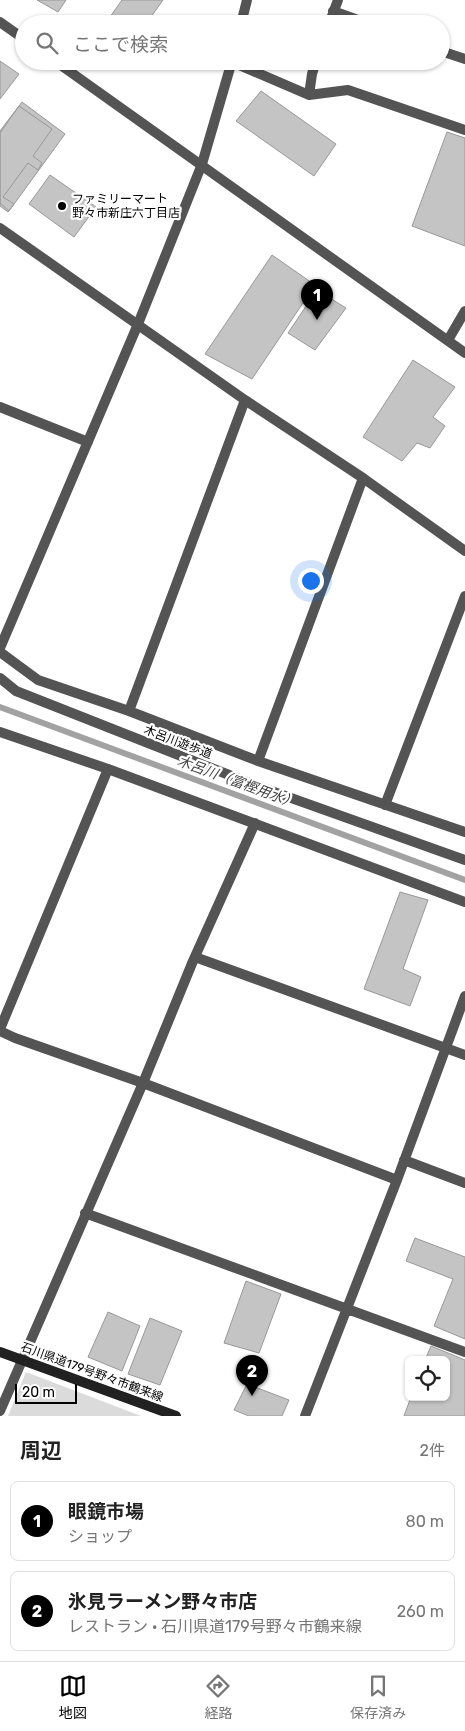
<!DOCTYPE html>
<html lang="ja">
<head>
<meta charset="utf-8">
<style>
	:root { --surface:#fff; --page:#f2f2f2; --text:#222; --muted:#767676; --line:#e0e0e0; --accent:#000 }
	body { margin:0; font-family:Rubik,"Noto Sans JP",sans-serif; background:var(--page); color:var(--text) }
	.controls { position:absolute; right:15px; bottom:15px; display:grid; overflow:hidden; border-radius:8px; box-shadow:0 1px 4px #0004 }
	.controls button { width:45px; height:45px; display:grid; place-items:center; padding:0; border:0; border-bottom:1px solid var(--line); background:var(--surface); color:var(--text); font:25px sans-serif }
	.scale { position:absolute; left:15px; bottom:12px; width:62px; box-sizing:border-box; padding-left:5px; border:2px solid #000; border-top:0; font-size:14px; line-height:18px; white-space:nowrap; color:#000; -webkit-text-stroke:4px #fff; paint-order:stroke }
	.you { position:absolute; left:310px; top:580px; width:18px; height:18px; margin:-12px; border:4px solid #fff; border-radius:50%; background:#1a73e8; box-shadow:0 0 0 8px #1a73e833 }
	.badge { display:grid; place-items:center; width:32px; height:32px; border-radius:50%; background:var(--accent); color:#fff; font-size:16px; font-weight:700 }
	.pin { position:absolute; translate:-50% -41px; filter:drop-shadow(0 1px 2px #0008) }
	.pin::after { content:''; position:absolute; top:26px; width:18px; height:15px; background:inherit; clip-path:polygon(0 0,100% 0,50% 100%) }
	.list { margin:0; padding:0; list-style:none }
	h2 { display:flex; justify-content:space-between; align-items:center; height:65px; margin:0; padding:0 20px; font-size:21px }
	h2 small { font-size:16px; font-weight:400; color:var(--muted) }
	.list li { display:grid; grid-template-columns:32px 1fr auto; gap:15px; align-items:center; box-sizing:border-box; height:80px; margin:0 10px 10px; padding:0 10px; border:1px solid var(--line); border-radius:8px }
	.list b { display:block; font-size:19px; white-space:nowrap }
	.list p { margin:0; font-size:16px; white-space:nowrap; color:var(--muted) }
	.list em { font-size:16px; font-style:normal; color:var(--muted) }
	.icon { flex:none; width:28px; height:28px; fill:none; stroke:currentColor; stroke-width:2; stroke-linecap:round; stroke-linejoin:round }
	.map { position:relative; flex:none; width:465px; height:1416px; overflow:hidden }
	.search { position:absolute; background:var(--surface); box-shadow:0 1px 4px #0004; left:15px; right:15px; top:15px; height:55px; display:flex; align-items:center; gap:12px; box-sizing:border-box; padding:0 18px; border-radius:28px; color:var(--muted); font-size:19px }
	.sheet { height:245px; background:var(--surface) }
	nav { display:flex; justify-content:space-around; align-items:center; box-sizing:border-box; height:70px; border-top:1px solid var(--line); background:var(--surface); font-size:14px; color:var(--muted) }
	nav a { display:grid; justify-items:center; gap:2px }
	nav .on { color:var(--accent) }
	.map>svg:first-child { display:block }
	.green { fill:#dbdbdb }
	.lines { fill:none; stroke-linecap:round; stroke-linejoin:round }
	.stream { stroke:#a2a2a2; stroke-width:6 }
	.building { fill:#c4c4c4; stroke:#989898 }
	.pedestrian { stroke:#545454; stroke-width:10 }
	.minor { stroke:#545454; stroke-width:10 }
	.tertiary { stroke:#545454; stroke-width:10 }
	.secondary { stroke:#212121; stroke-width:10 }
	.poi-dot { fill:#000; stroke:#fff; stroke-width:2 }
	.labels { text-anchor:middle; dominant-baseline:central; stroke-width:4.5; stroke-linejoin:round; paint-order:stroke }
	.poi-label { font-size:12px; fill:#000; stroke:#fff; text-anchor:start }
	.street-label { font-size:12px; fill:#000; stroke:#fff }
	.water-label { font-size:14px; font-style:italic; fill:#434343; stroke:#fff }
</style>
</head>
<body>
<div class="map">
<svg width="465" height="1416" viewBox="0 0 465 1416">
	<rect width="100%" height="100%" fill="#fff"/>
	<path class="green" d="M26,1372L141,1416H8Z"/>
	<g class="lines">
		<path class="stream" d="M0,707L465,880"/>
	</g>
	<path class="building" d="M37,0H66L58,12Z
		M122,0H163L146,24H105Z
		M0,61L19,74L0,99Z
		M261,91L336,144L314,176L236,121Z
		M22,102L65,134L9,211L0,203V131Z
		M19,106L52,129L33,156L42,163L38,170L28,163L3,197L14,204L8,212L0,206V133Z
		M447,132L465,138V246L412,226Z
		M50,175L96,207L74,237L29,204Z
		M272,255L315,285L252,379L205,354Z
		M317,290L346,308L315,350L288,333Z
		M413,360L455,387L433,417L445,426L430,448L417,443L402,461L363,437Z
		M400,892L428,900L403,969L421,977L410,1006L364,989Z
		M415,1238L465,1257V1339L434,1326L453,1279L406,1261Z
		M246,1281L281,1294L259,1353L224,1343Z
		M108,1312L140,1326L122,1371L88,1357Z
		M150,1318L182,1331L160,1385L128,1374Z
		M431,1346L465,1360V1416H404L411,1397H446V1360H425Z
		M247,1384L289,1400L282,1416H249L234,1410Z"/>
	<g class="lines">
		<path class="pedestrian" d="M0,678L16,691L252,784L465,860"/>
		<path class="minor" d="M333,11L369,24
			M241,24L247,0
			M329,24L338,0
			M441,51L465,59
			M232,62L309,95L348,90L465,130
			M309,95L312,74L316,61
			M0,228L245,400L363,478L465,551
			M448,340L465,311
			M0,407L88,442
			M0,648L138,324L202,164L232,61
			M0,652L38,680L129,711L258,761L465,832
			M129,711L245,400
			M0,732L108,769
			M258,761L363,478
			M385,805L465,596
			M195,957L465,1055
			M0,1029L108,769L465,902
			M0,1031L15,1038L143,1083L397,1180
			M404,1160L465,1183
			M85,1213L465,1352
			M0,1411L143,1083L193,961L255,823
			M305,1416L397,1180L465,996"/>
		<path class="tertiary" d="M0,22L24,39
			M55,61L465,353"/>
		<path class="secondary" d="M0,1352L176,1416"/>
	</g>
	<circle class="poi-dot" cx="62" cy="206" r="5"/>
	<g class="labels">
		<g class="poi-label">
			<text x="72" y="199">ファミリーマート<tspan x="72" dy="14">野々市新庄六丁目店</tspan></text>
		</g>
		<g class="street-label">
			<text transform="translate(178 742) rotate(21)">木呂川遊歩道</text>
			<text transform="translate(92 1372) rotate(20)">石川県道179号野々市鶴来線</text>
		</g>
		<g class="water-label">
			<text transform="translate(237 782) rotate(20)">木呂川（富樫用水）</text>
		</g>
	</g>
</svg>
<div class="controls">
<button><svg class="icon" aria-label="locate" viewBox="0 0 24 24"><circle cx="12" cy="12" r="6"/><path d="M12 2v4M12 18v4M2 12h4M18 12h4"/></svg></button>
</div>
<div class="scale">20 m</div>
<div class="you"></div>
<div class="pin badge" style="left:317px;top:320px">1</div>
<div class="pin badge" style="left:252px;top:1396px">2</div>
<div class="search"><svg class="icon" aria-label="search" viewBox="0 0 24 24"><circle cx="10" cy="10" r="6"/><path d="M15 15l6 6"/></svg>ここで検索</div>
</div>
<section class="sheet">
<h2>周辺<small>2件</small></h2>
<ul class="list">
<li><span class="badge">1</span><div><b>眼鏡市場</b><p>ショップ</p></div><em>80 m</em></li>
<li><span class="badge">2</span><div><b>氷見ラーメン野々市店</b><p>レストラン · 石川県道179号野々市鶴来線</p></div><em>260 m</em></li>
</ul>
</section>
<nav>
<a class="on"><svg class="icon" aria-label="map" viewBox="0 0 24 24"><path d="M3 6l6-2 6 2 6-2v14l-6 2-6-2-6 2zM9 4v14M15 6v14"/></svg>地図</a>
<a><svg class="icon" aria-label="directions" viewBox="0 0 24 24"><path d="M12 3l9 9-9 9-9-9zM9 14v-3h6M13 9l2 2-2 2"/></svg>経路</a>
<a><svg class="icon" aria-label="saved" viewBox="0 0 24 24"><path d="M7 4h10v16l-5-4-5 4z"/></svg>保存済み</a>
</nav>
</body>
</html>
